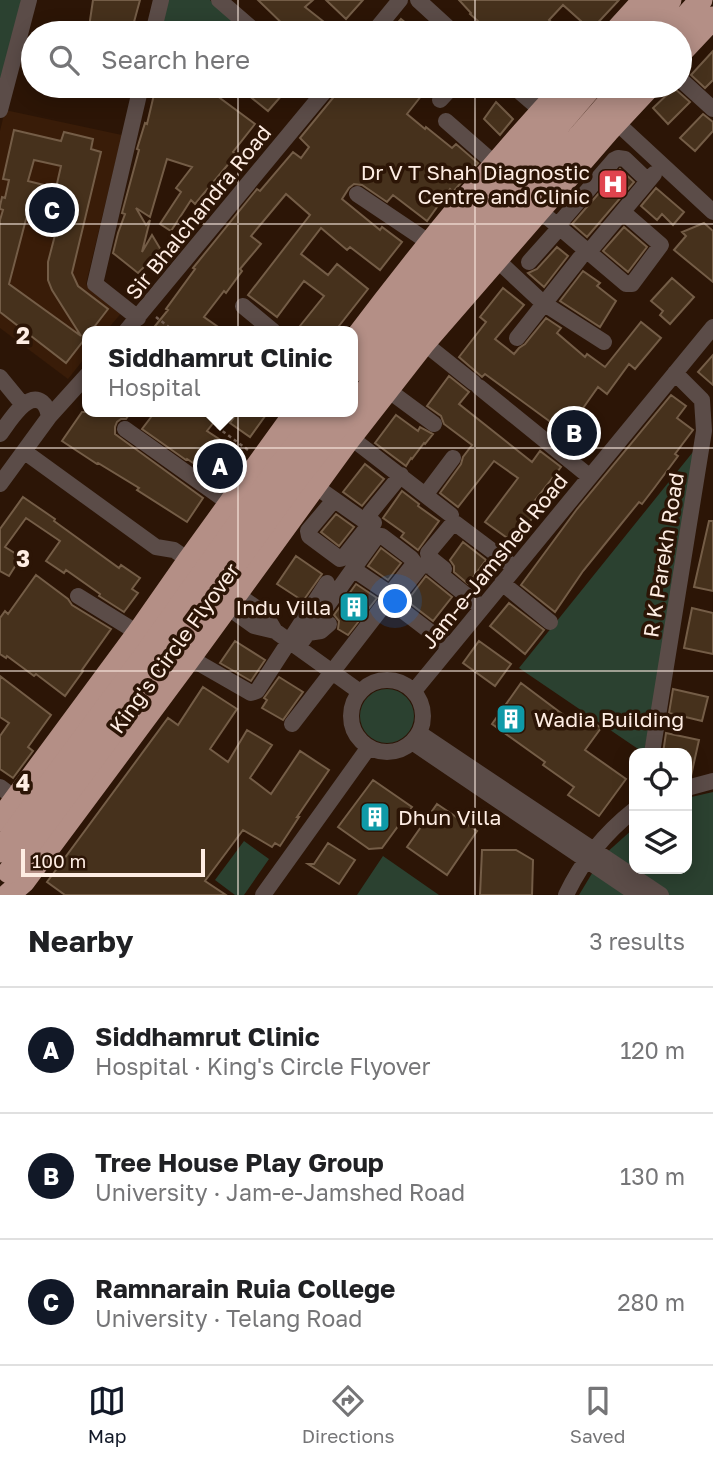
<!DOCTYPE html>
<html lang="en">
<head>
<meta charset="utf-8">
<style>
	:root { --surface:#fff; --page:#f6f6f6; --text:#202124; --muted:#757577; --line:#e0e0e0; --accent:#111827 }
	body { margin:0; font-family:"Golos Text",sans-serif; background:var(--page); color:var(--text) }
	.controls { position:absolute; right:21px; bottom:21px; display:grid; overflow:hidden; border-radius:14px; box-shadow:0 4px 18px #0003 }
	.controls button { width:63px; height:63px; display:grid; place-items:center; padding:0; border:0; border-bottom:2px solid var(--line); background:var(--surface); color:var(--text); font:35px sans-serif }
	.scale { position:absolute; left:21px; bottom:18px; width:184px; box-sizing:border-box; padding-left:7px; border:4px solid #feede3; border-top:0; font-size:19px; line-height:24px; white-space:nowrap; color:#feede3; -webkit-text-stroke:5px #2c1506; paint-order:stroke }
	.you { position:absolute; left:396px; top:602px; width:24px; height:24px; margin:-18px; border:5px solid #fff; border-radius:50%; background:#1a73e8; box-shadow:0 0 0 10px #1a73e833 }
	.badge { display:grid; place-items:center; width:46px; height:46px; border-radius:50%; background:var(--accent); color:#fff; font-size:23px; font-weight:700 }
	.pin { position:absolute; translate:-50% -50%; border:4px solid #fff; box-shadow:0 2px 7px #0006 }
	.popup { position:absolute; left:82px; top:326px; width:276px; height:91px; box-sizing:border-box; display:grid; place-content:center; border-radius:14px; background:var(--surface); filter:drop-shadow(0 2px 5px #0005); font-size:23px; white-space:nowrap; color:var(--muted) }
	.popup b { font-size:26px; color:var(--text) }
	.popup::after { content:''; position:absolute; left:50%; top:100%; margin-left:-14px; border:14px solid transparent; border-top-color:var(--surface) }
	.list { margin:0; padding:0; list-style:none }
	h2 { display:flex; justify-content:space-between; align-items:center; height:91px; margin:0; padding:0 28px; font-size:30px }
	h2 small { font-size:23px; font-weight:400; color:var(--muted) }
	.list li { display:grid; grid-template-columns:46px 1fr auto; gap:21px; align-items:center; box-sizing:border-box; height:126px; padding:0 28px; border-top:2px solid var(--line) }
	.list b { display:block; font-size:26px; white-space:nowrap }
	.list p { margin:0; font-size:23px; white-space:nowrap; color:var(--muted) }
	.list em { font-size:23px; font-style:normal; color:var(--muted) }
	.icon { flex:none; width:38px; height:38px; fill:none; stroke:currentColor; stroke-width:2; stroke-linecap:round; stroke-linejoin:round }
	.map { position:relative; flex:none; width:713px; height:895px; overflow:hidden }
	.search { position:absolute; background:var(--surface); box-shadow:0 4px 18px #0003; left:21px; right:21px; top:21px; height:77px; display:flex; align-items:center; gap:18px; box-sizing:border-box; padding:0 24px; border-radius:38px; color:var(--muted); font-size:26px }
	.sheet { height:469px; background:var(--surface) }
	nav { display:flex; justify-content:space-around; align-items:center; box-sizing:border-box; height:98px; border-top:2px solid var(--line); background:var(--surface); font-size:19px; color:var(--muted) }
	nav a { display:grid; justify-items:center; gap:4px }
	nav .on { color:var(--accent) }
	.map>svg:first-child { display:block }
	.built { fill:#391c08 }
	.green { fill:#2b4130 }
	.building { fill:#46311c; stroke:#745d47; stroke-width:2; fill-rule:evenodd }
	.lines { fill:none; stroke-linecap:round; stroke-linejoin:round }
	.path { stroke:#766154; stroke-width:2.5; stroke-dasharray:3.5 3.5; stroke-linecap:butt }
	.minor { stroke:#5b4c48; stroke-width:16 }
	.highway { stroke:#b48f86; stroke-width:23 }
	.highway-bridge { stroke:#b48f86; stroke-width:23 }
	.grid { fill:none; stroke:#feede3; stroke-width:2; stroke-opacity:0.55 }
	.labels { text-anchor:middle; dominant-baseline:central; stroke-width:7; stroke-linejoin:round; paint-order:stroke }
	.poi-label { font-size:21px; fill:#feede3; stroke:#2c1506; text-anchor:end }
	.street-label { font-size:21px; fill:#feede3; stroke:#2c1506 }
	.grid-label { font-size:23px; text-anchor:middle; font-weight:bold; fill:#feede3; stroke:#2c1506; stroke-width:7; stroke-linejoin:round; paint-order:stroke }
</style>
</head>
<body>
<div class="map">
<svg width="713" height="895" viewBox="0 0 713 895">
	<rect width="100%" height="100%" fill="#2c1506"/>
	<path class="built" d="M5,110L122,135L86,284L123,311L106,331H87V355L68,379L0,328V131Z"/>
	<path class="green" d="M0,0H21L0,110Z
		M168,0H210L242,29L237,33H161Z
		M705,437L644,753L519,668Z
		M360 716a27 27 0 1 1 54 0a27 27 0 1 1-54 0Z
		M713,792V895H665L604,855L634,828V869H687V798Z
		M244,841L269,859L244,895H235L215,880Z
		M383,856L439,895H357Z
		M594,870L632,895H579Z"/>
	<path class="building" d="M93,0H140L131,33H110L89,27Z
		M258,0H313L305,7L338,33H292Z
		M326,0H363L346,19Z
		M459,0H619L591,30L563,5L549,20L563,33H502L491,24L487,29L470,14L471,13Z
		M401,19L418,33H389Z
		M713,51V80L705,88L691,75Z
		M156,86H230L220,98L255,124L233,152L236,155L195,204L191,200L171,231L160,224L181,192L176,188L192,167L167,159L150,217L136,208L146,225L150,220L142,252L152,235L161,250L138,273L113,253L118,233L125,214L122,213L139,150L137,149L145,123L147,124Z
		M256,86H290L268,111L248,95Z
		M339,86H429L407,114L425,129L426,127L452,148L456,144L478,163L453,192L450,189L427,221L393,195L387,202L362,185L354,184L349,188L342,199L380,230L382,227L402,242L380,270L350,247L347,250L321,228L301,254L328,275L337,264L368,289L335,331H296L324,296L304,281L277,317L248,295L310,215L286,194L251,236L261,244L240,269L242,271L226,293L224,291L204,317L224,331H151L168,310L166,309L195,269L193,268L257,189L260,191L293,152L301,158L309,147L300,138L337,93Z
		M674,88L690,102L668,124L653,108Z
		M496,102L513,119L500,135L484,119Z
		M703,114L713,122V131L695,151L680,138Z
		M14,130L61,141L64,132L93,139L91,149L101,152L72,273L78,286L108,309L91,331H87V336L66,363L0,312V220L3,210L0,209V206L2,197L5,198L9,180L3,179ZM34,160L61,166L56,188L28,181ZM30,204L61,212L48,262V280L52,290L81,336L9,284Z
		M620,169L634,182L587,237L572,224Z
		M656,188L684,212L673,225L662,214L657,220L641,206Z
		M704,223L713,231V282L674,250L686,236L682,232Z
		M624,227L647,247L628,272L603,251Z
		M557,247L568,256L544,287L528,273L537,269Z
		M583,271L600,283L597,286L616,301L600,327L560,301Z
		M672,278L694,297L670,324L660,315L663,311L651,301Z
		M503,288L524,305L495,339L514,354L519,348L525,344L546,318L561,328L557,333L585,357L587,354L605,367L641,322L661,338L635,369L629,364L607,394L598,387L581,411L598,425L576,452L555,435L560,429L485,374L482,377L459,357L486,322L480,317Z
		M713,355V385L698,372Z
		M449,376L469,392L459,404L532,462L540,451L561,467L529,508L536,513L514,543L485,522L518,478L494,461L458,507L440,493L461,464L463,457L472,445L444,424L441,416L427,406Z
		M671,395L686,406L677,418L693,430L675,454L678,456L655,487L642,504L639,502L613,534L583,571L555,612L521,585L577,509Z
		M82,412H131L126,419H121L117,422L115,427V434L203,498L187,522L137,490L139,488L98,463L97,464L62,441Z
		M155,412H211L218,417L207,431L239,452L221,481L187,459L186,460L142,429Z
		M238,412H268L250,437L230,423Z
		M396,415L418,431L420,427L433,434L425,444L424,443L412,459L411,458L406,466L375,443Z
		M365,464L384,479L362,506L343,492Z
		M402,491L419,504L418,506L439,521L418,550L401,537L404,533L383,518Z
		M23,497L55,519L54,521L119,568L121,565L140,578L132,589L138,593L124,612L99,596L100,594L66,570L64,573L46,561L60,541L26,518L5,547L21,557L9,576L0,571V529Z
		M336,514L354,527L339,546L321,532Z
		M709,521H713V591L694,587Z
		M463,542L486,560L468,584L454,572V566L450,560Z
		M381,548L401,563L388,580L368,566Z
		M296,556L322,574L303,601L277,584Z
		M36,575L68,599L72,605L111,629L82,670L83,671L65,696L36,674L34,676L7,656L6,658L0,654V618L5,611L8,614Z
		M426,576L452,597L433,621L407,601Z
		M356,584L377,598L348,635L338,629L339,621L334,615Z
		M509,603L544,630L525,654L490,626Z
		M692,608L713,613V654L684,648Z
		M235,641L265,660L251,681L220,663Z
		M479,641L511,664L495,686L463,663Z
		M0,676L51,715L28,747L33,751L13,778L0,769V736L9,723L0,717Z
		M279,677L303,692L283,720L262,708L267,700L264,698Z
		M521,683L573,722L580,713L601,728L585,750L626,779L599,816L568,795L574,787L543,765L545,762L492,724Z
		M203,687L237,709L210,749L228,762L247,730L272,745L250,778L271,794L300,751L329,770L297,817H299L280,846L275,843L272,847L243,830L205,881L226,895H65L47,882L168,718L178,725Z
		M673,689L708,697L702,721L669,713Z
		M666,733L699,740L691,776L687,775V753H663Z
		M373,780L412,807L382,848L369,849L338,827Z
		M437,804L477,831L447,875L407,847Z
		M328,843L355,860L339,884L308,864H314Z
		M482,850H516L533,860L532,895H480Z"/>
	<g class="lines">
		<path class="path" d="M156,317L174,331
			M217,427L248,450"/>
		<path class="minor" d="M219,0L257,33
			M418,0L454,33
			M153,33L161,0
			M373,33L400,0
			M680,79L713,109
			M513,86L542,111
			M440,100L453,86
			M0,110L29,0
			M446,121L495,164
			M616,122L713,212
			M357,194L430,243
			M539,210L626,284H632L661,245L623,212
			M557,226L614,160L618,158L625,159L648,181
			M588,253L654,174
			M496,259L543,303L604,342
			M529,262L554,234
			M243,306L273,331
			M138,318L95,284L141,86
			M126,331L329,86
			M517,338L580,258
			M424,343L474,383
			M0,377L23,405
			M479,387L590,477
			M388,390L434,424
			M125,429L229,503
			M0,434C8,424 26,391 42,402C47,406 48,411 49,417
			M350,437L451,515
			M25,452L156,547L174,550L196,565
			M0,484L49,417L87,375
			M315,486L366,522V529L343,558L340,559L309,536L308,531L334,500
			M426,494L453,458
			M374,523L370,520V513L401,475
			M444,569L429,557L428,553L453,523H455L515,568
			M502,583L550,622
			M228,588L265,614L275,631L360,692
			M78,596L138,633
			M219,601L254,626L275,631
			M308,633L321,631L329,624
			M298,647C324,610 350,573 377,536H382L411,558L414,562L413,565L390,594L353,569
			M450,647L394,604L395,599L421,566L423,565L430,566L482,608
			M190,658L251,693L257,691L327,583
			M351 716a36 36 0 1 1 72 0a36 36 0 1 1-72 0Z
			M414,691L713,327
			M292,724L383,606
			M419,733L661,895
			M412,742L638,895
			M652,753L704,431L702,400L675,373
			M0,787L16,799
			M687,788L713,781
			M263,895L369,747
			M566,895C582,861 605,833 634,810"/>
		<path class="highway" d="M614,33L644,0
			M640,33L670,0
			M671,33L701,0
			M680,53L713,18
			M353,342C420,253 490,167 565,86
			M353,371L455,246L592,86
			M353,407L470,262L623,86
			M0,820L138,633L189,560L296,412
			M8,895L24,881L186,663L346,443L424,343L608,131L650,86"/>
		<path class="highway-bridge" d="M0,851L143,658L275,472L322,412
			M9,872L159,670L295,481L349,412"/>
	</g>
	<path class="grid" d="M238,0V33M475,0V33M238,86V895M475,86V895M0,224H713M0,448H713M0,671H713"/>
	<defs>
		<g id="hospital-square" transform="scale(1.575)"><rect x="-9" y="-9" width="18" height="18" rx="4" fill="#e0444e" stroke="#2c1506"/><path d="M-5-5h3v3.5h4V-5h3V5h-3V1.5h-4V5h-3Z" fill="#fff"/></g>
		<g id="building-square" transform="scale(1.575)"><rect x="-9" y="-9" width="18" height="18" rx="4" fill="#0f9aa8" stroke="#2c1506"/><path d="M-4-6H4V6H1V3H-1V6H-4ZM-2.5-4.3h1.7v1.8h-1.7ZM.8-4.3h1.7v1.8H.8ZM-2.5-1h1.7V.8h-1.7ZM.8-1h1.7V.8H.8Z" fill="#fff"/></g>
	</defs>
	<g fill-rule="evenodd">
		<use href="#hospital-square" x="613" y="184"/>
		<use href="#building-square" x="354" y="607"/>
		<use href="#building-square" x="511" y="719"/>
		<use href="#building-square" x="375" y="817"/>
	</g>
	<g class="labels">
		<g class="poi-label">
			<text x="590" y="172">Dr V T Shah Diagnostic<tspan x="590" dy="24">Centre and Clinic</tspan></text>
			<text x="331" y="607">Indu Villa</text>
			<text x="534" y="719" text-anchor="start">Wadia Building</text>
			<text x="398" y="817" text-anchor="start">Dhun Villa</text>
		</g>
		<g class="street-label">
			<text transform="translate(198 212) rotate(-51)">Sir Bhalchandra Road</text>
			<text transform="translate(663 555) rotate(-81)">R K Parekh Road</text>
			<text transform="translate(494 561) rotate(-51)">Jam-e-Jamshed Road</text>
			<text transform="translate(174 648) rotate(-54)">King's Circle Flyover</text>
		</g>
	</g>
	<g class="grid-label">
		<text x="23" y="344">2</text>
		<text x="23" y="567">3</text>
		<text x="23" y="791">4</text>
	</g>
</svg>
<div class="controls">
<button><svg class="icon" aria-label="locate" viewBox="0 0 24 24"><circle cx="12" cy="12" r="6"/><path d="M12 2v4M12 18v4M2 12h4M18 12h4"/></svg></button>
<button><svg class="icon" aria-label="layers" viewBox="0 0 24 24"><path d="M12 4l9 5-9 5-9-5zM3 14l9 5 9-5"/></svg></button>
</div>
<div class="scale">100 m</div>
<div class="you"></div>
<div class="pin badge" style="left:220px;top:466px">A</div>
<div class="popup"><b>Siddhamrut Clinic</b>Hospital</div>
<div class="pin badge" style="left:574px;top:433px">B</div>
<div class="pin badge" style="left:52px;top:210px">C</div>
<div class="search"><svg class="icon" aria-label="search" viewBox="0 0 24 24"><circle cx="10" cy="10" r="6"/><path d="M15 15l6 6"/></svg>Search here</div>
</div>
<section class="sheet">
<h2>Nearby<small>3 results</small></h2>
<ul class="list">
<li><span class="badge">A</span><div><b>Siddhamrut Clinic</b><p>Hospital · King's Circle Flyover</p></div><em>120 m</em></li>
<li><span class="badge">B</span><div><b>Tree House Play Group</b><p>University · Jam-e-Jamshed Road</p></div><em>130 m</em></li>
<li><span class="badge">C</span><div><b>Ramnarain Ruia College</b><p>University · Telang Road</p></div><em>280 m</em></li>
</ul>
</section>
<nav>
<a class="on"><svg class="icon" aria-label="map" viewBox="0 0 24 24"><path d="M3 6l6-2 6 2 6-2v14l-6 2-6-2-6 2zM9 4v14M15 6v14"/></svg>Map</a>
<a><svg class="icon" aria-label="directions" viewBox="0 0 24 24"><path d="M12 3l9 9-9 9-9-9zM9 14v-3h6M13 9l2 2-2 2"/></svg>Directions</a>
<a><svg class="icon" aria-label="saved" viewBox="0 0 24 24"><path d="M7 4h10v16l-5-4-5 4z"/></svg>Saved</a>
</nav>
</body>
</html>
